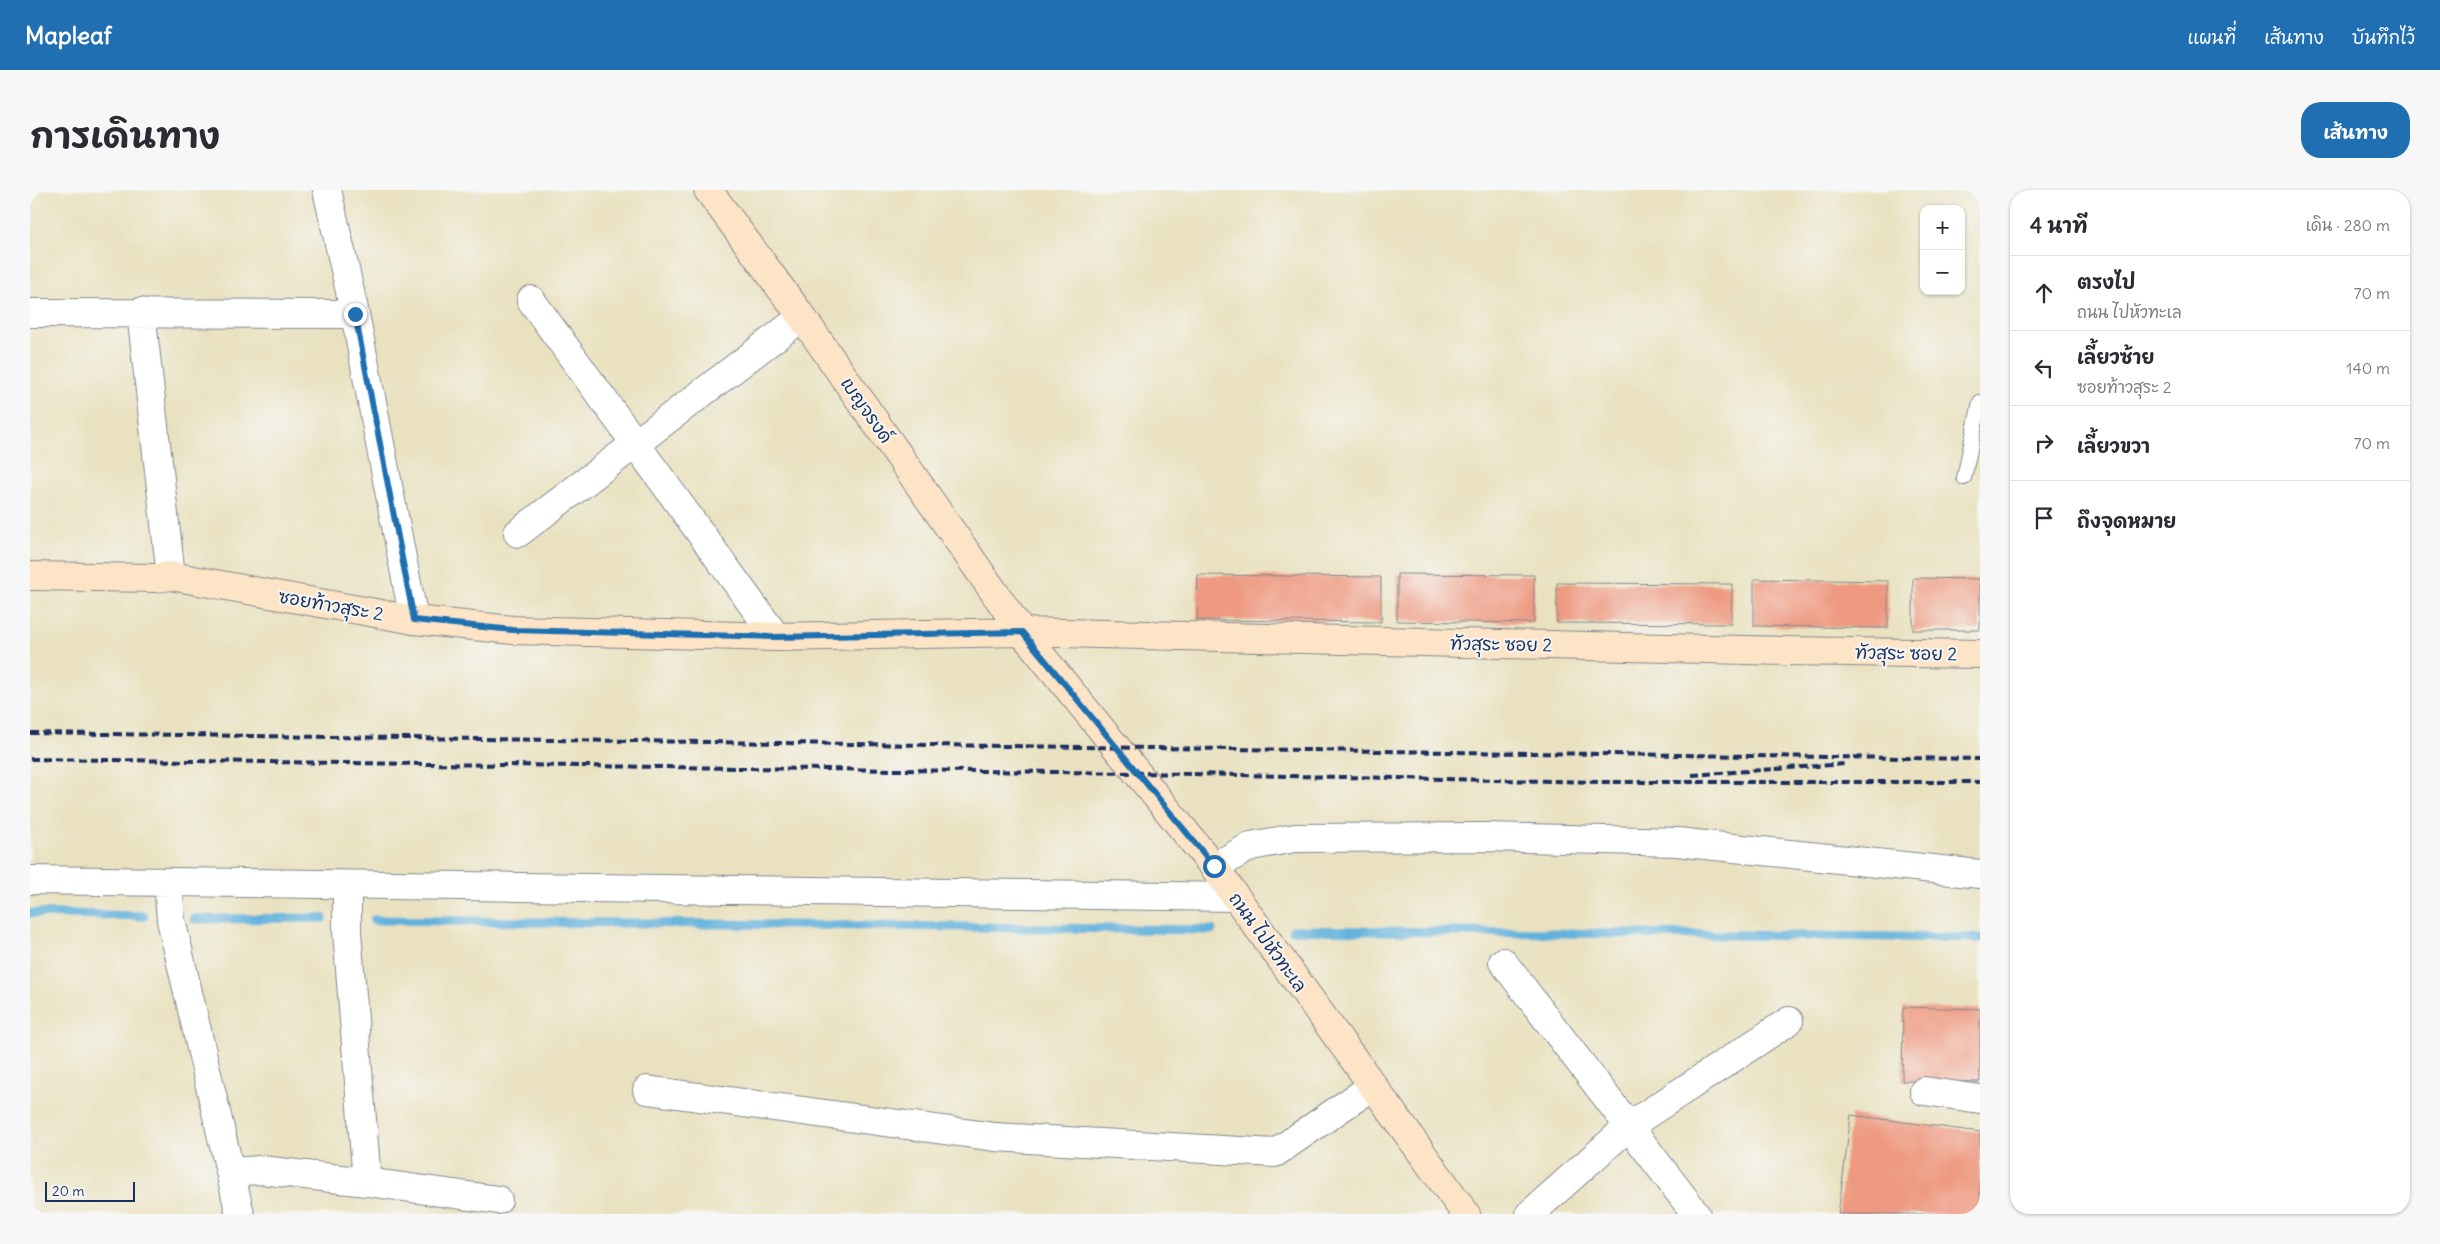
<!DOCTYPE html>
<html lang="th">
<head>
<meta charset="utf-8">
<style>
	:root { --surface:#fff; --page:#f7f7f7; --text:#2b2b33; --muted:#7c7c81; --line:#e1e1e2; --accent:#1f6fb2 }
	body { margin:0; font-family:Delius,"Playpen Sans Thai",sans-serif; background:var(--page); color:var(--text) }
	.controls { position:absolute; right:15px; top:15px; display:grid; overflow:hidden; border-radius:10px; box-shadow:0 1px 4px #0004 }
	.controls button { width:45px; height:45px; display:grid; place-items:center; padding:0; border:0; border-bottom:1px solid var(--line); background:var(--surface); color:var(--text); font:25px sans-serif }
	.scale { position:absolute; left:15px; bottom:12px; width:90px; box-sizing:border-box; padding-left:5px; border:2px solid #1b2f5e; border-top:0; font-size:14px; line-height:18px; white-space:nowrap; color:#1b2f5e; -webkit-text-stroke:4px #f6f6f2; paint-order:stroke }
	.stop { position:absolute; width:15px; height:15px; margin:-11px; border:4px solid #1f6fb2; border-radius:50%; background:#fff }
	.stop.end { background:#1f6fb2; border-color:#fff; box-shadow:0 1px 5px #0008 }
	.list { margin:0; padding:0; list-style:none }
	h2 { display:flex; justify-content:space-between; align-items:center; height:65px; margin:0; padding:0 20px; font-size:21px }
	h2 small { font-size:16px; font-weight:400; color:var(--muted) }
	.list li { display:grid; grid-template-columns:32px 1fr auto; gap:15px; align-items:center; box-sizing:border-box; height:75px; padding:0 20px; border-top:1px solid var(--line) }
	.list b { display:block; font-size:19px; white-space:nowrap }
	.list p { margin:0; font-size:16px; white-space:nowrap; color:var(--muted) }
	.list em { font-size:16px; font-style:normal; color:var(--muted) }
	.icon { flex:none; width:28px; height:28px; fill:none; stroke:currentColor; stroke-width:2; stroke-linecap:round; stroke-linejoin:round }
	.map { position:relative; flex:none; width:1950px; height:1024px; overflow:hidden; border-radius:20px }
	header { display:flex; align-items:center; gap:30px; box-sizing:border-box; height:70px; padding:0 25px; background:var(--accent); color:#fff }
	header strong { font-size:24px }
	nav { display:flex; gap:28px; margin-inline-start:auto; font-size:18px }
	.intro { display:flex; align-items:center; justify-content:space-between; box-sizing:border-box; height:120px; padding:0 30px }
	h1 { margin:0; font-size:35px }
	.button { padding:12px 22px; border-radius:20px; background:var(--accent); color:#fff; font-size:18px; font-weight:700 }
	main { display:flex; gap:30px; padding:0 30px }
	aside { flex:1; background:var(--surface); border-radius:20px; box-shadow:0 1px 4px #0004 }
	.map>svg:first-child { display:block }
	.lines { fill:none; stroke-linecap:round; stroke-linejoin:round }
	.stream { stroke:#63b2dd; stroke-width:9 }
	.building { fill:#ee9980 }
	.lane-casing { stroke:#82888e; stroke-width:16 }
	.street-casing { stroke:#82888e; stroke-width:30 }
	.secondary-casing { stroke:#82888e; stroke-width:30 }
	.lane { stroke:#fff; stroke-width:14 }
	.street { stroke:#fff; stroke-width:28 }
	.secondary { stroke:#fee4c6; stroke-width:28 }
	.rail { stroke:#1b2f5e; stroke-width:4; stroke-dasharray:8 4; stroke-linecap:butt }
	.route { stroke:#1f6fb2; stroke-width:6 }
	.labels { text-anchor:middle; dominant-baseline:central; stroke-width:4; stroke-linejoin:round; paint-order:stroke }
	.street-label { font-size:18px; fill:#1b2f5e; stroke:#f6f6f2 }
</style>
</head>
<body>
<header>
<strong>Mapleaf</strong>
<nav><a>แผนที่</a><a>เส้นทาง</a><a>บันทึกไว้</a></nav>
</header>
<div class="intro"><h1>การเดินทาง</h1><a class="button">เส้นทาง</a></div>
<main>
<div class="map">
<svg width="1950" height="1024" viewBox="0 0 1950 1024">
	<rect width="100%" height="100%" fill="#f6f6f2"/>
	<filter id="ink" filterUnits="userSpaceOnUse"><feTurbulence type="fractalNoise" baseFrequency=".02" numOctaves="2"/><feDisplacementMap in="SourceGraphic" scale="10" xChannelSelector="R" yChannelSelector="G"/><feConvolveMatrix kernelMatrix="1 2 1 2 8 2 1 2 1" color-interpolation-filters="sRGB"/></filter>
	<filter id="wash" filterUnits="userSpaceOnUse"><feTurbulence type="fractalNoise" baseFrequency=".0096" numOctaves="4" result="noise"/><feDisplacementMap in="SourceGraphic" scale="20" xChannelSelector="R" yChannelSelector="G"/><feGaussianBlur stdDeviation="1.12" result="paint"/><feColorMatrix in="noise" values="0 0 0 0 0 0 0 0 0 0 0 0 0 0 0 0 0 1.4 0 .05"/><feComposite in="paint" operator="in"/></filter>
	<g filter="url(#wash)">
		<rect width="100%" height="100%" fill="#e9e1bf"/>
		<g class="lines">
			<path class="stream" d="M0,723L114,726
				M164,729L293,728
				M344,730L1182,740
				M1263,740L1950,748"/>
		</g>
		<g id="blocks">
			<path class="building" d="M1367,384L1504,385V433L1367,431Z
				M1168,385L1351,387V432L1167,430Z
				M1883,388L1950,389V440H1883Z
				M1724,389L1858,391V438L1724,436Z
				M1527,393L1702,394L1701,434L1527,433Z
				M1873,817L1950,819V892L1872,891Z
				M1821,925L1950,942V1024H1808Z"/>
		</g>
	</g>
	<g filter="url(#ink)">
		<use href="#blocks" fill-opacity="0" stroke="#82888e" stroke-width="1"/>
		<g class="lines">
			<g class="lane-casing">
				<path id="lane" d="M1934,288L1950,212"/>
			</g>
			<g class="street-casing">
				<path id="street" d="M297,0L325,124L384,430
					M501,110L746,447
					M111,122L141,386
					M0,123L325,124
					M488,343L772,127
					M1184,677L1221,656L1265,648L1457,647L1647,652L1950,684
					M0,690L1205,707
					M138,692L141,730L210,1024
					M317,695V742L337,992
					M1473,772L1666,1024
					M617,900L965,947L1245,963L1343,896
					M1894,901L1950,909
					M200,982L231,980L337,992L468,1010
					M1500,1024L1599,936L1759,831"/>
			</g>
			<g class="secondary-casing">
				<path id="secondary" d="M678,0L772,127L992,442L1184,677L1436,1024
					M0,386L126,388L141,386L384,430L483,440L746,447L992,442L1755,461L1950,464"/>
			</g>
			<use href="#lane" class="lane"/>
			<use href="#street" class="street"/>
			<use href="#secondary" class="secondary"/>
			<path class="rail" d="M0,543L1950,569
				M0,569L1107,583L1570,592H1950
				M1662,585L1815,574"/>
		</g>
	</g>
	<g class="lines" filter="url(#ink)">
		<path class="route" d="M325,124L384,430L483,440L746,447L992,442L1184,676"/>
	</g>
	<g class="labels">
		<g class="street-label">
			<text transform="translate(837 220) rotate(55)">เบญจรงด์</text>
			<text transform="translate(301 415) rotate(10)">ซอยท้าวสุระ 2</text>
			<text transform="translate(1471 454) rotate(1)">ทัวสุระ ซอย 2</text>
			<text transform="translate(1876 463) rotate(1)">ทัวสุระ ซอย 2</text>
			<text transform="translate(1238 752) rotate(54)">ถนน ไปหัวทะเล</text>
		</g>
	</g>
</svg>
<div class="controls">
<button>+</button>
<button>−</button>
</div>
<div class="scale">20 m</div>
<div class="stop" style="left:1184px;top:676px"></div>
<div class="stop end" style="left:325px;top:124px"></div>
</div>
<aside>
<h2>4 นาที<small>เดิน · 280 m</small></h2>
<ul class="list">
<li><svg class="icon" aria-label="ahead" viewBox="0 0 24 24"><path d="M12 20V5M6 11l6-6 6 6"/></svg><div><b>ตรงไป</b><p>ถนน ไปหัวทะเล</p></div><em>70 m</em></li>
<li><svg class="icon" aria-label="left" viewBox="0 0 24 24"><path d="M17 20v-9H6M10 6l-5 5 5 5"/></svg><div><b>เลี้ยวซ้าย</b><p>ซอยท้าวสุระ 2</p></div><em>140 m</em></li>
<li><svg class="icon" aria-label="right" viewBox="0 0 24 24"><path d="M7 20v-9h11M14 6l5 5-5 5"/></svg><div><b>เลี้ยวขวา</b></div><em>70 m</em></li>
<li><svg class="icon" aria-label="arrive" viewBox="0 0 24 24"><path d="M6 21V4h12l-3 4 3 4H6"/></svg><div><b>ถึงจุดหมาย</b></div></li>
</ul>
</aside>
</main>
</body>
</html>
